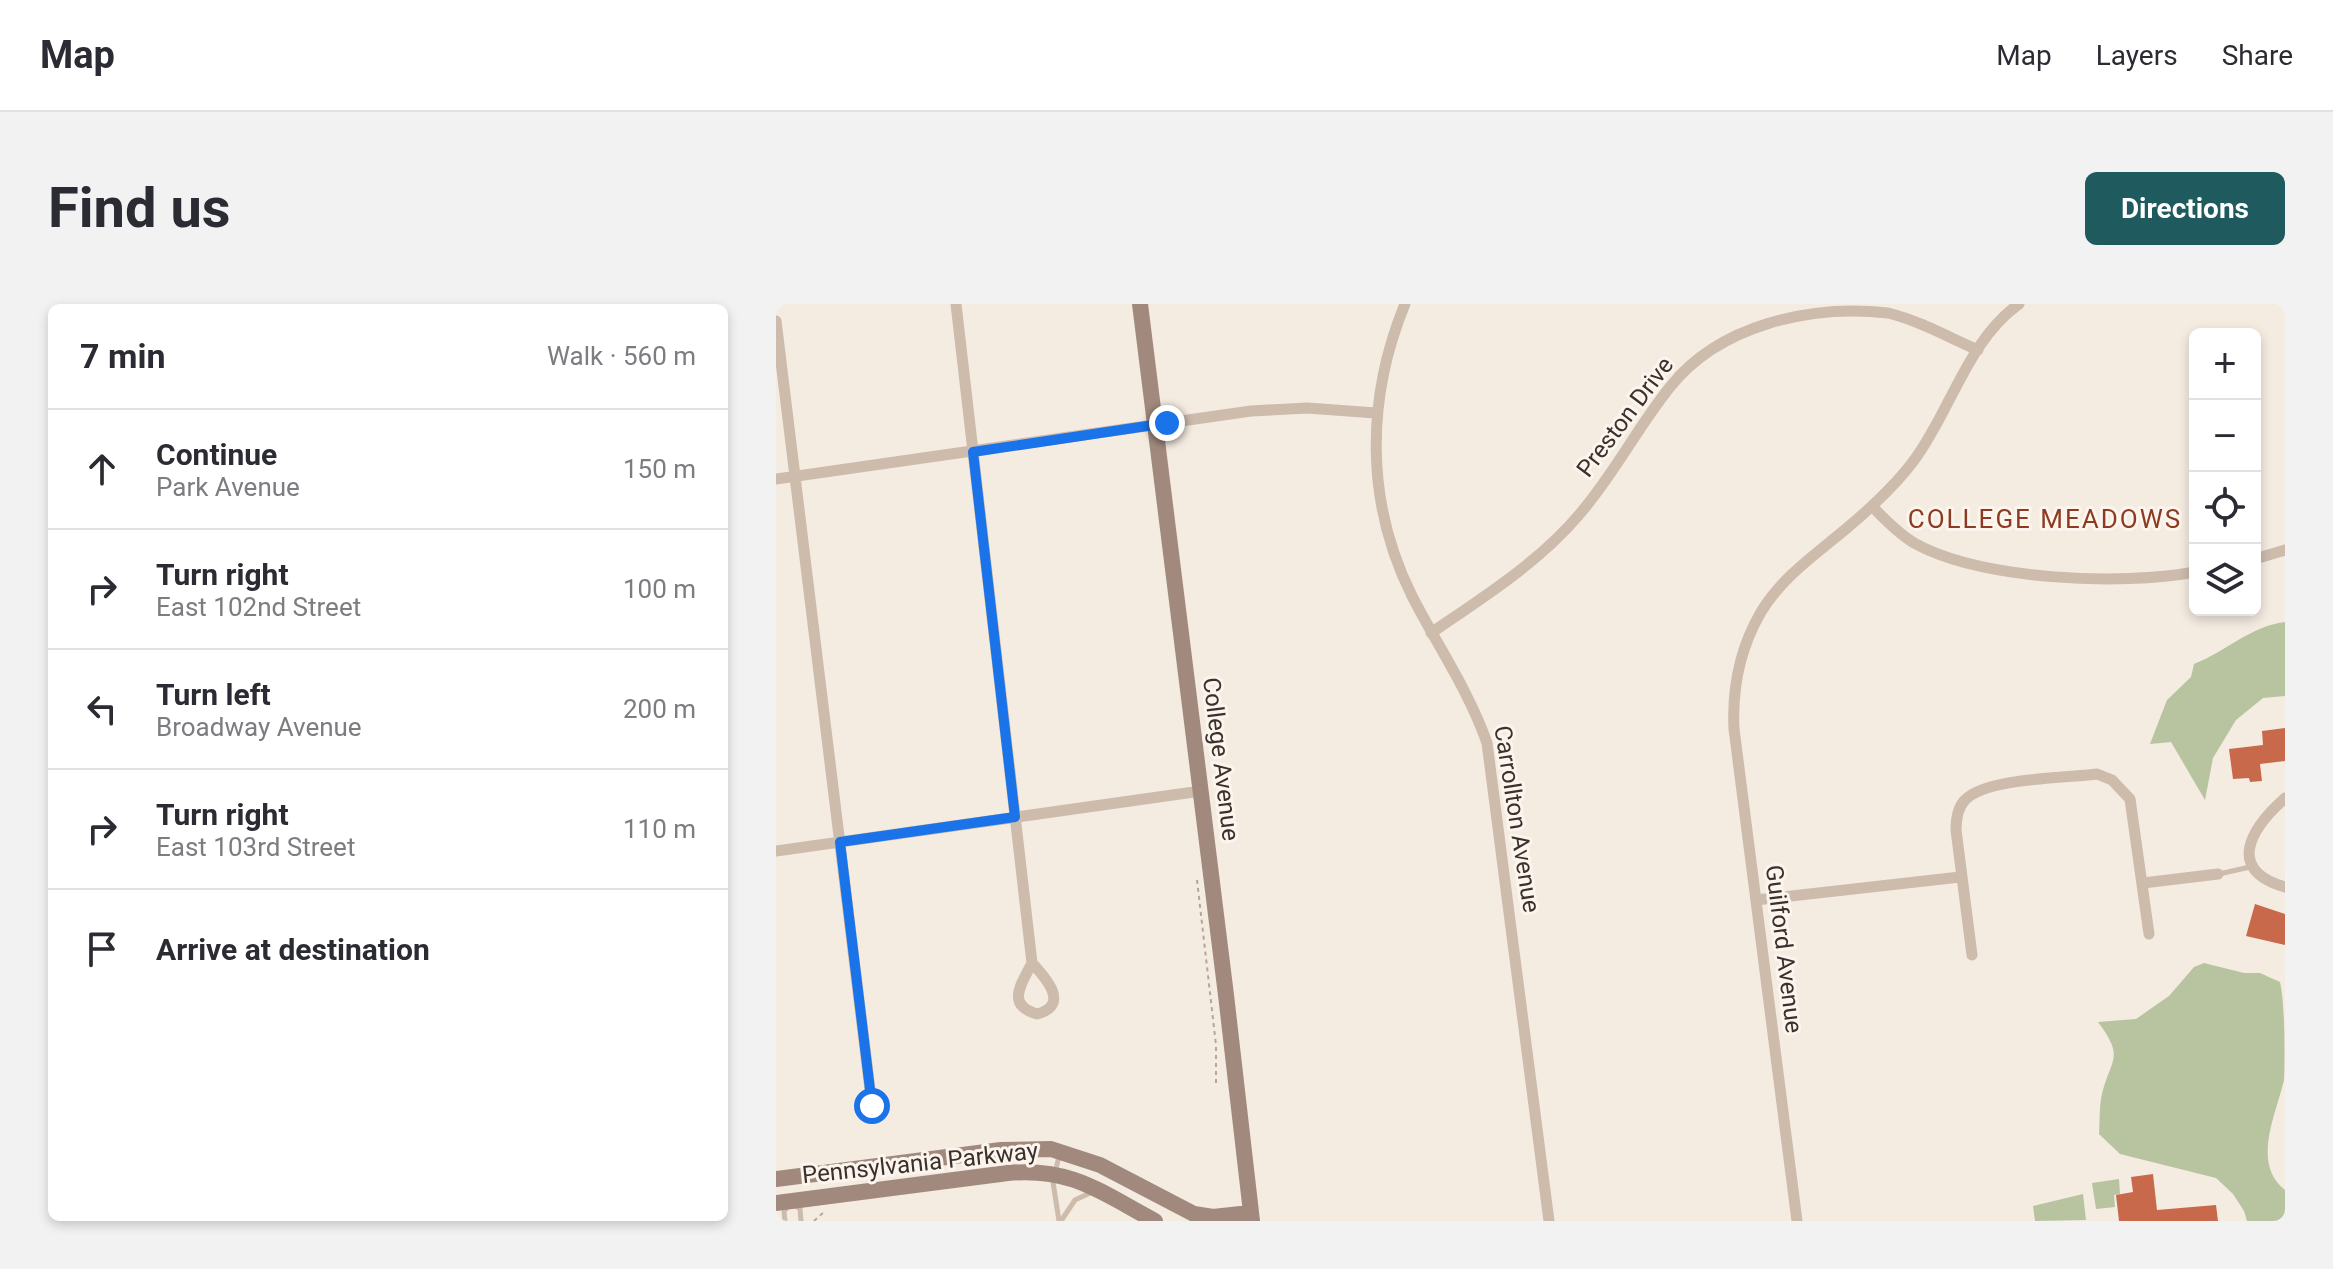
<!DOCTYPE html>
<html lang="en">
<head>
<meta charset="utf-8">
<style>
	:root { --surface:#fff; --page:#f2f2f3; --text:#2b2b33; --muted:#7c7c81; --line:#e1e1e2; --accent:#1f5a5e }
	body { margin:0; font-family:Roboto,sans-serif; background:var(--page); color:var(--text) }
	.controls { position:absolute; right:24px; top:24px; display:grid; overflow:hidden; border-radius:12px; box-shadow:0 4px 12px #0003 }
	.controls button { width:72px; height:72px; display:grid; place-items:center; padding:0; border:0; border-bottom:2px solid var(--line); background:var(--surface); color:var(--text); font:40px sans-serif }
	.stop { position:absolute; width:24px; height:24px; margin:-18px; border:6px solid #1a73e8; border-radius:50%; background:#fff }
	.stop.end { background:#1a73e8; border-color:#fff; box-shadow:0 2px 8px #0008 }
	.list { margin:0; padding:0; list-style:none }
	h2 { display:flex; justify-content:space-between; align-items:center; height:104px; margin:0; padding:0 32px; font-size:34px }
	h2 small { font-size:26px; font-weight:400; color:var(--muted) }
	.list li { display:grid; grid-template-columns:52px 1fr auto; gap:24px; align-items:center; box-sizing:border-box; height:120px; padding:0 32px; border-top:2px solid var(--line) }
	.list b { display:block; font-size:30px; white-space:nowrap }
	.list p { margin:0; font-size:26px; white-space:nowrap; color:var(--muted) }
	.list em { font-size:26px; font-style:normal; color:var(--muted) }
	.icon { flex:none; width:44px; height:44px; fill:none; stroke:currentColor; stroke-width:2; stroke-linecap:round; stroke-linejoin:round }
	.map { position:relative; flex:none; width:1509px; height:917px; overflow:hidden; border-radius:12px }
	header { display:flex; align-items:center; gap:48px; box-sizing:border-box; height:112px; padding:0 40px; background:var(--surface); border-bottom:2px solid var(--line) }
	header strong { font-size:38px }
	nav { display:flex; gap:44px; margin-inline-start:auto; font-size:28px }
	.intro { display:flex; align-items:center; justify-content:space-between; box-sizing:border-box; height:192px; padding:0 48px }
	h1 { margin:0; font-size:56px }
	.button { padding:20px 36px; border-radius:12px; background:var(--accent); color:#fff; font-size:28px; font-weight:700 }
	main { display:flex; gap:48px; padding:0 48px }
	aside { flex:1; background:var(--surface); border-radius:12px; box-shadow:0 4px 12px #0003 }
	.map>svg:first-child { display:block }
	.green { fill:#b8c4a0 }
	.building { fill:#c8694b }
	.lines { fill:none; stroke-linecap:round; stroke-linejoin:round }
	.path { stroke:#b9a596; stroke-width:2; stroke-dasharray:4 4; stroke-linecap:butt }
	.service { stroke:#cdbbac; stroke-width:5 }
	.minor { stroke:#cdbbac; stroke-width:11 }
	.secondary { stroke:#a18a7d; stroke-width:16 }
	.route { stroke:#1a73e8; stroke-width:10 }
	.labels { text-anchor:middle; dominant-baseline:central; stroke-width:6; stroke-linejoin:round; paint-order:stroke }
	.street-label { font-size:24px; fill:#3b302b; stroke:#fbf5ee }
	.neighbourhood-label { font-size:26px; letter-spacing:2px; fill:#8c3b22; stroke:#fbf5ee }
</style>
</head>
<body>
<header>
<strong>Map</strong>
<nav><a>Map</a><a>Layers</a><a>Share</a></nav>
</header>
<div class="intro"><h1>Find us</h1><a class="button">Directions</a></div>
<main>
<aside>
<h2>7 min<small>Walk · 560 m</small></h2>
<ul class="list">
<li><svg class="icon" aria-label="ahead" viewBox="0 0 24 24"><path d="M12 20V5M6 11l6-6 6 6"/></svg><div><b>Continue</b><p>Park Avenue</p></div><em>150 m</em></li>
<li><svg class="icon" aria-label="right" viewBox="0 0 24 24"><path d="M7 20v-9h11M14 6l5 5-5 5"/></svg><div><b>Turn right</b><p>East 102nd Street</p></div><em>100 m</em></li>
<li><svg class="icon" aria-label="left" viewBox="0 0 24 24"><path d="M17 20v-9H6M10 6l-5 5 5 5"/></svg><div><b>Turn left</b><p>Broadway Avenue</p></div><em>200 m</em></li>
<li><svg class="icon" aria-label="right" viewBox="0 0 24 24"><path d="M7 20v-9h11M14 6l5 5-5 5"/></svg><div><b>Turn right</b><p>East 103rd Street</p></div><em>110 m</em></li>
<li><svg class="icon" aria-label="arrive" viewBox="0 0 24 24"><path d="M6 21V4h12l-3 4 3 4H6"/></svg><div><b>Arrive at destination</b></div></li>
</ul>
</aside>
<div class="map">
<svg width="1509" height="917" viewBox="0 0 1509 917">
	<rect width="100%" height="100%" fill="#f4ebe1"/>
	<path class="green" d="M1509,318V392L1487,394L1460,416L1437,454L1429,496L1395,438L1374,440L1391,396L1415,373L1418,360C1449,348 1475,322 1509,318Z
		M1428,659L1468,669H1484L1504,678C1509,699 1509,754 1508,776C1500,811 1475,859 1509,886V917H1471L1468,907L1457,890L1440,874L1344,850L1323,830C1324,817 1323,802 1326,790C1335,754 1349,754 1322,718L1360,715L1393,692L1418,663Z
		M1343,875L1344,890L1338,891L1339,903L1320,905L1316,879Z
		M1307,890L1310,916L1259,917L1257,902Z"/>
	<path class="building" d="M1509,424V457L1484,460L1486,477L1474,478L1473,474L1457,475L1453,445L1487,441L1486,427Z
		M1479,600L1509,610V641L1470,632Z
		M1377,870L1381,906L1440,901L1442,917H1343L1340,891L1357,888L1355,873Z"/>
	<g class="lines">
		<path class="path" d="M421,576L440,741V781
			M38,917L49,907"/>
		<path class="service" d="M1443,570L1474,563
			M19,901L24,905L25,917
			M9,917L8,908L11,903
			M283,917L277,878L283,852
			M285,917L299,896L314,889"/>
		<path class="minor" d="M180,0L256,659
			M629,0C590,95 589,198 636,292C661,341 693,387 711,439L773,917
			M0,17L96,802
			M0,175L475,107L531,104L600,109
			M1096,202C1109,216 1122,229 1138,239C1205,276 1345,282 1419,268
			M1479,255L1509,246
			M655,329C706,294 762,259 802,212C837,172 861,124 894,83C943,21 1035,0 1112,9C1144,17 1172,33 1202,46
			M1509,494C1475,524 1449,566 1509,583
			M0,547L425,487
			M1367,579L1442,570
			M980,596L1184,573
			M1196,651L1180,526C1180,516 1181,504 1189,496C1209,475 1281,474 1312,471L1321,470L1336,476L1354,495L1373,630
			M256,659C269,673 295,701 261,710C229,701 246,679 256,659Z
			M1021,917L958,425C956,383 964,344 985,308C1006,273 1040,250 1071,224C1096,203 1120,181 1139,155C1175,106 1192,36 1243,0"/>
		<path class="secondary" d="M364,0L450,691L476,917
			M0,875L225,846L275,845L324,861L418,910L437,913L474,909
			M0,899L232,869C296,863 326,889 379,917"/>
	</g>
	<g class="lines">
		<path class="route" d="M96,802L64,538L239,513L197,148L391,119"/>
	</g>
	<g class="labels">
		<g class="street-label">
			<text transform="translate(849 113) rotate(-53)">Preston Drive</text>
			<text transform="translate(445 455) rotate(83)">College Avenue</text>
			<text transform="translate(741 515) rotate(81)">Carrollton Avenue</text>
			<text transform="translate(1008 645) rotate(83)">Guilford Avenue</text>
			<text transform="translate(144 859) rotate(-6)">Pennsylvania Parkway</text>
		</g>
		<g class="neighbourhood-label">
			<text x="1269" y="215">COLLEGE MEADOWS</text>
		</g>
	</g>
</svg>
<div class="controls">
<button>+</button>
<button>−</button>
<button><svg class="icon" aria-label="locate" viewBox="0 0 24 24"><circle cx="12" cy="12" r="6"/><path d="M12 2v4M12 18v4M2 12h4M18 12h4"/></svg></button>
<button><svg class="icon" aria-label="layers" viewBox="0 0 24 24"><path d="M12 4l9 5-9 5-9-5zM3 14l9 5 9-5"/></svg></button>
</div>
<div class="stop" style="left:96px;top:802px"></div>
<div class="stop end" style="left:391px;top:119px"></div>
</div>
</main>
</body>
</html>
